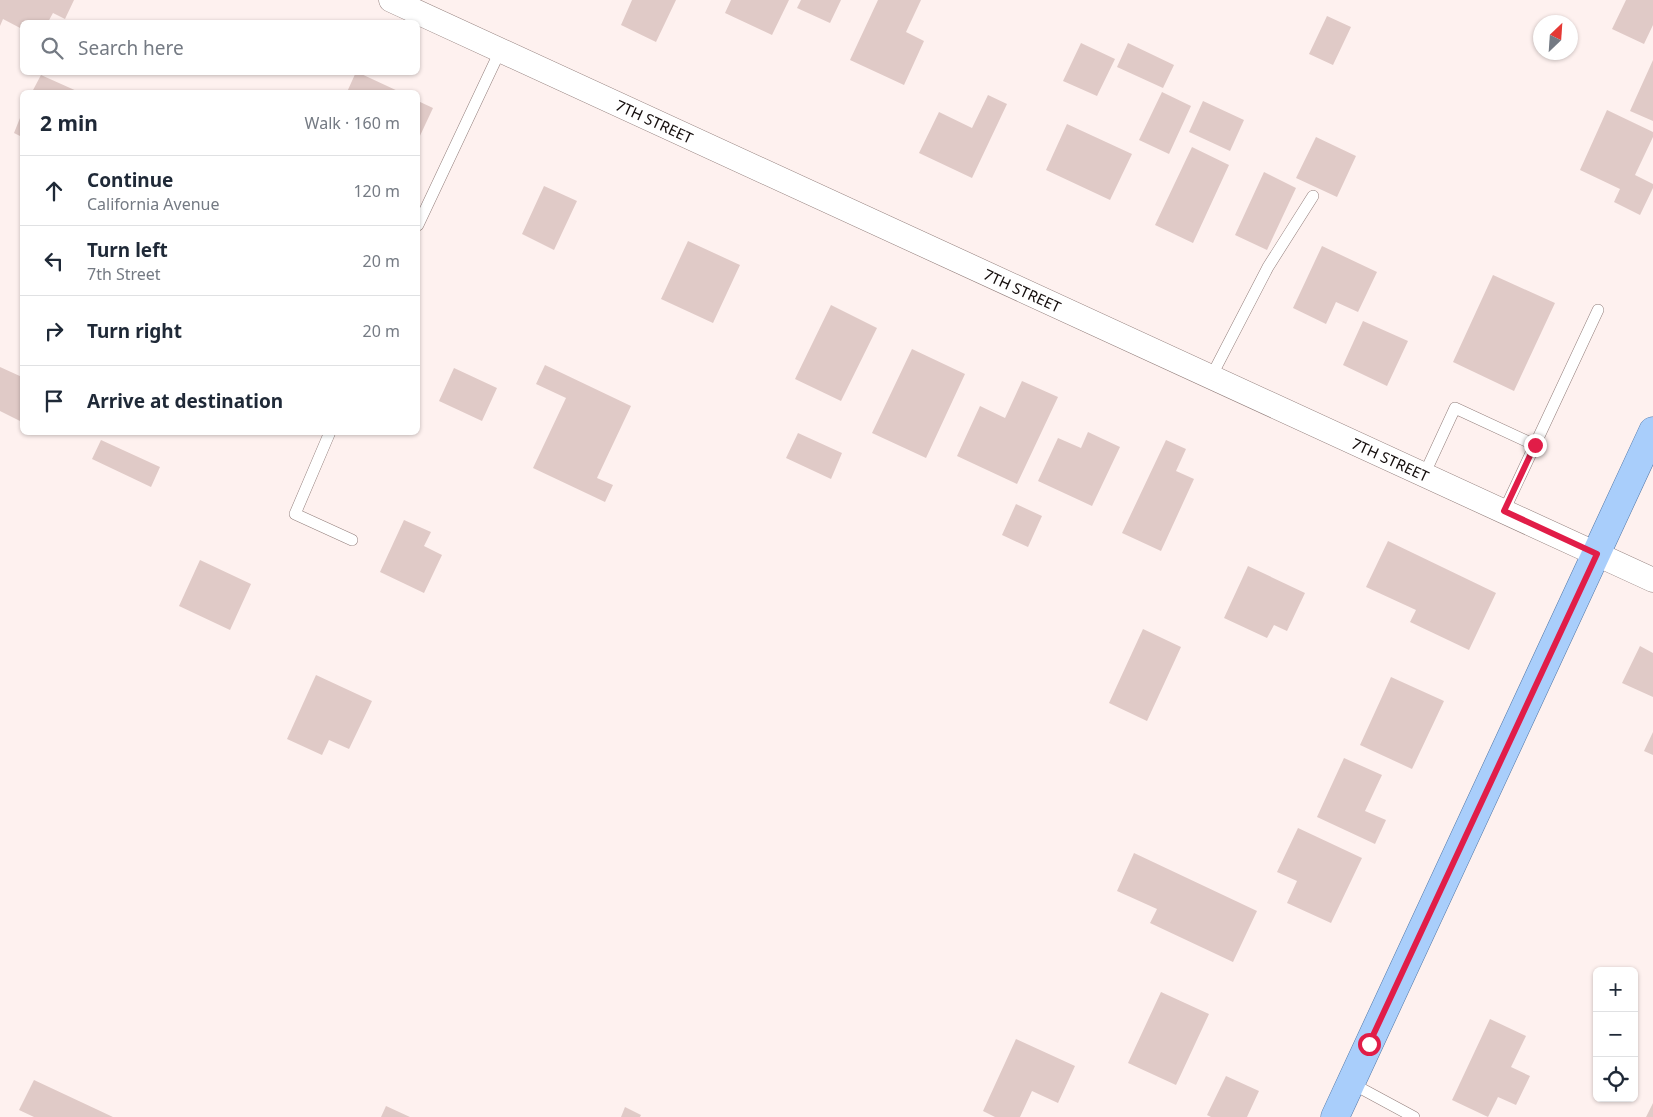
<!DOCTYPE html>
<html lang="en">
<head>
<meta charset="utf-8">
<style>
	:root { --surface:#fff; --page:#f6f6f7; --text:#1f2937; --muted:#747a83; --line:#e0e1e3 }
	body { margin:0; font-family:"Noto Sans",sans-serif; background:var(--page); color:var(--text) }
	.controls { position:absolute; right:15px; bottom:15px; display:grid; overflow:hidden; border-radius:8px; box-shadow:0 1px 4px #0004 }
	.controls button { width:45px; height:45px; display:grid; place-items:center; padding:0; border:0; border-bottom:1px solid var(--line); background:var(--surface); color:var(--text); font:25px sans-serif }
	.compass { position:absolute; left:1533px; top:15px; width:45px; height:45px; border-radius:50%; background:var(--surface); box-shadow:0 1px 4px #0004; rotate:25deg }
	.stop { position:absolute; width:15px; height:15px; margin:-11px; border:4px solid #e11d48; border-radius:50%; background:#fff }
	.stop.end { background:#e11d48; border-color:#fff; box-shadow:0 1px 5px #0008 }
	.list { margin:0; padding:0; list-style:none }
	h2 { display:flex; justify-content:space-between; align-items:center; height:65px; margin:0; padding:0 20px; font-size:21px }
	h2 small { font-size:16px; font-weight:400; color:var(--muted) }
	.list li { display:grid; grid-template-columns:32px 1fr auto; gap:15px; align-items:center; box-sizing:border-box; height:70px; padding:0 20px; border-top:1px solid var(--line) }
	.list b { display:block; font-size:19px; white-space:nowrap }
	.list p { margin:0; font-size:16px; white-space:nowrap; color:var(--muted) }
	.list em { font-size:16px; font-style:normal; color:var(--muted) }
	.icon { flex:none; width:28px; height:28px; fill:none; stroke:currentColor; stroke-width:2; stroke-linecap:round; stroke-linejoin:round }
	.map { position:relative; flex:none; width:1653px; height:1117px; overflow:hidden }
	.search { position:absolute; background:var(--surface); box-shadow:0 1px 4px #0004; left:20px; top:20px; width:400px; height:55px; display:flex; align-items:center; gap:12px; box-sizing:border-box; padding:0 18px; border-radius:8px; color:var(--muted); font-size:19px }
	.panel { position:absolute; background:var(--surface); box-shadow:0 1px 4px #0004; left:20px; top:90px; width:400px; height:345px; border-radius:8px }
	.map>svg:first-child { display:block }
	.building { fill:#e0cac7 }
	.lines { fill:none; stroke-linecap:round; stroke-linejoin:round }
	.service-casing { stroke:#917d7a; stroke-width:12 }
	.minor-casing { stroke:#917d7a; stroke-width:25 }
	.primary-casing { stroke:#5076a6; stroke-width:29 }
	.service { stroke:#fff; stroke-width:11 }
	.minor { stroke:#fff; stroke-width:24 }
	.primary { stroke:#a9cefb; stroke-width:28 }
	.route { stroke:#e11d48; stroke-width:6 }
	.labels { text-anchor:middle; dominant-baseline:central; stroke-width:4; stroke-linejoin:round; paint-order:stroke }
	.street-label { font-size:15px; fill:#140d0c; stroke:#fef1ef }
</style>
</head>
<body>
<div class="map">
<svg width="1653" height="1117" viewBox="0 0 1653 1117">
	<rect width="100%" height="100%" fill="#fef1ef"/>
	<path class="building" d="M0,0H74L65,19L53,13L48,22H22V29L3,19L0,26Z
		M632,0H676L656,42L621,25Z
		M731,0H789L772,35L725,13Z
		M801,0H841L830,23L797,8Z
		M878,0H921L906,32L924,41L904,85L850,60Z
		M1626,0H1653V25L1644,44L1612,29Z
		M1327,16L1351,27L1333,65L1309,54Z
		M1081,43L1115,59L1097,96L1063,81Z
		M1128,43L1174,65L1163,88L1117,67Z
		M1653,60V121L1630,111Z
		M356,72H357L400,92H347Z
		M41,75L79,92H32Z
		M1162,92L1191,106L1169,154L1139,140Z
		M988,95L1007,104L972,178L919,153L939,112L972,128Z
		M418,101L433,108L418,140Z
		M1203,101L1244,120L1230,151L1189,132Z
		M1607,110L1653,132V137L1635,175L1653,184V188L1640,215L1614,202L1620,189L1580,170Z
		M22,113V137L14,133Z
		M1067,124L1132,154L1110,200L1046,170Z
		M1316,137L1356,156L1337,197L1296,178Z
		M1192,147L1229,165L1193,243L1155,225Z
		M1264,172L1296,188L1267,250L1235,235Z
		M544,186L577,201L554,250L522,234Z
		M688,241L740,265L713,323L661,299Z
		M1322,246L1377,272L1358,312L1336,302L1326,324L1293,308Z
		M1493,275L1555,303L1514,391L1453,362Z
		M831,305L877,328L841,401L795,379Z
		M1363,321L1408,341L1387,386L1343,365Z
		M912,349L965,374L926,458L872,433Z
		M545,365L631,406L597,478L613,485L605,502L533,468L566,398L536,384Z
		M0,367L22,377V422L0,411Z
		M454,368L497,388L482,421L439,401Z
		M1022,381L1058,397L1017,484L957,456L980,406L1005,418Z
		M1088,432L1120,447L1092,506L1038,481L1058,438L1081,448Z
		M798,433L842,453L831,479L786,458Z
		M101,440L160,467L151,487L92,459Z
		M1166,440L1186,449L1176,471L1194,479L1161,551L1122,533Z
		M1016,504L1042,516L1028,547L1002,535Z
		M404,520L431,532L424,546L442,555L424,593L380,572Z
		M1388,541L1496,593L1469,650L1410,622L1416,610L1366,587Z
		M200,560L251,584L230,630L179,606Z
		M1248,566L1305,593L1287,631L1274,625L1267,638L1224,618Z
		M1143,629L1181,647L1147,721L1109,703Z
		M1640,646L1653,653V697L1622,683Z
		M316,675L372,701L349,749L329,740L322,755L287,739Z
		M1391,677L1444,701L1412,769L1360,745Z
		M1653,732V755L1644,751Z
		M1344,758L1382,775L1365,811L1386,820L1375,844L1317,817Z
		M1298,828L1362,858L1331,923L1287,903L1297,881L1277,872Z
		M1134,853L1257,911L1233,962L1150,923L1157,909L1117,891Z
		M1161,992L1209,1014L1176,1085L1128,1063Z
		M1490,1019L1526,1036L1511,1067L1530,1076L1516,1105L1498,1097L1488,1117L1452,1100Z
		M1016,1039L1075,1066L1058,1103L1032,1091L1020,1117H995L983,1111Z
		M1226,1076L1259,1091L1247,1117H1211L1207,1115Z
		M34,1080L113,1117H34L19,1110Z
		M1653,1103V1117H1646Z
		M386,1106L410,1117H381Z
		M625,1107L641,1115L640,1117H621Z"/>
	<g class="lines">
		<g class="service-casing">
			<path id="service" d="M418,225L500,51
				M1211,377L1268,267L1313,196
				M330,432L295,514L352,540
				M1424,475L1455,408L1535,445
				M1504,511L1598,310
				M1351,1083L1414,1117"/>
		</g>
		<g class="minor-casing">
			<g id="minor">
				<path id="s1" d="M391,0L1653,580"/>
			</g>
		</g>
		<g class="primary-casing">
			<path id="primary" d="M1335,1117L1653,431"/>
		</g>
		<use href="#service" class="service"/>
		<use href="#minor" class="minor"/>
		<use href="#primary" class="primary"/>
	</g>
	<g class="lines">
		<path class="route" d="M1369,1044L1597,554L1504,511L1535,445"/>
	</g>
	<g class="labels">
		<g class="street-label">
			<text stroke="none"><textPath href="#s1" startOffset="290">7TH STREET</textPath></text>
			<text stroke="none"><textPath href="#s1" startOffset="695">7TH STREET</textPath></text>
			<text stroke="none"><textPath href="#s1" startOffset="1100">7TH STREET</textPath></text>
		</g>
	</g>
</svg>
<div class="controls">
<button>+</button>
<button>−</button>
<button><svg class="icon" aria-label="locate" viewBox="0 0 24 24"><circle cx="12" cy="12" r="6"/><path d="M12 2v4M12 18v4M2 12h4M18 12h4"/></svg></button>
</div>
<svg class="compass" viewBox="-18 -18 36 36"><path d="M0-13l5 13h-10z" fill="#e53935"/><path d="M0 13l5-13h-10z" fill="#747a83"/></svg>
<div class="stop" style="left:1369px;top:1044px"></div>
<div class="stop end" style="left:1535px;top:445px"></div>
<div class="search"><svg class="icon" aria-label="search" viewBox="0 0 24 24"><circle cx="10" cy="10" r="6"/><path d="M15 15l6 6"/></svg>Search here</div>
<section class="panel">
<h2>2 min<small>Walk · 160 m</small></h2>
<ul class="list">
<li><svg class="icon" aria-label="ahead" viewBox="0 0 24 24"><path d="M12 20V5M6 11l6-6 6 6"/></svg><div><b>Continue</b><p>California Avenue</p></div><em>120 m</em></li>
<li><svg class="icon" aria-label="left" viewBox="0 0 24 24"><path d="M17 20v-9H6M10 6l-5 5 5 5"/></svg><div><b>Turn left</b><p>7th Street</p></div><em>20 m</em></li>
<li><svg class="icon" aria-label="right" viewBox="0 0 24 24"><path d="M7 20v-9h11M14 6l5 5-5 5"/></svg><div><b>Turn right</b></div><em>20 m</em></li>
<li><svg class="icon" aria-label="arrive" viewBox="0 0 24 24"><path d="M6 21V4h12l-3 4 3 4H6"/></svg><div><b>Arrive at destination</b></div></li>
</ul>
</section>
</div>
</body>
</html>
